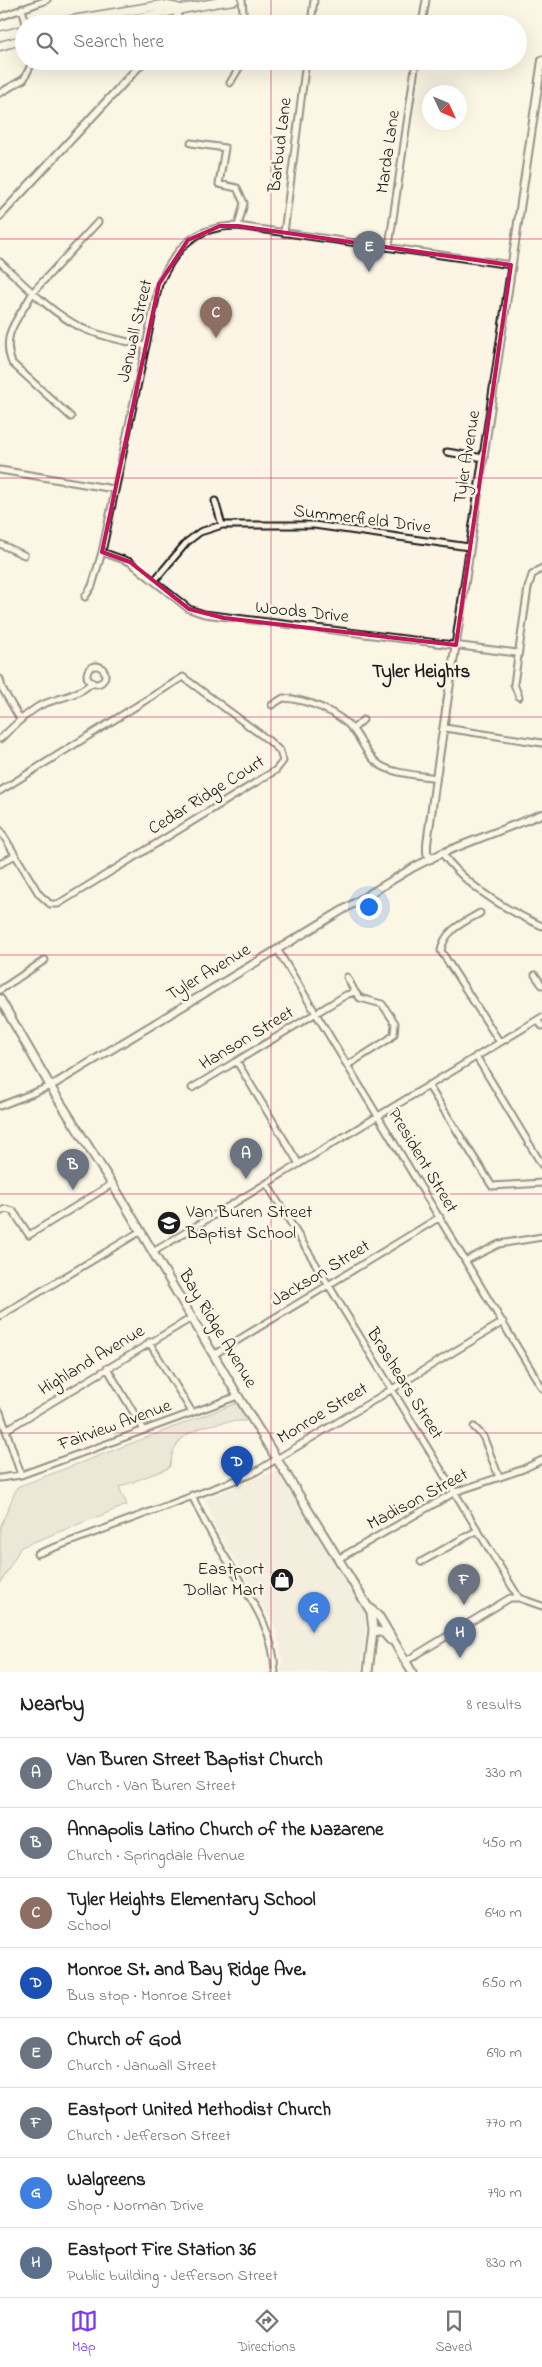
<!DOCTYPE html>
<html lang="en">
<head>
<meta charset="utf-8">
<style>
	:root { --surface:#fff; --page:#f2f2f2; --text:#202124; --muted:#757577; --line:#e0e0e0; --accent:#7c3aed }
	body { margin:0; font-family:"Indie Flower",sans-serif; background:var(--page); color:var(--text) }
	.compass { position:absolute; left:422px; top:85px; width:45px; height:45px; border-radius:50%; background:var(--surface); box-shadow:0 5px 20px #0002; rotate:134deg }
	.you { position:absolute; left:368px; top:906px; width:18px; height:18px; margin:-12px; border:4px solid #fff; border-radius:50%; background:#1a73e8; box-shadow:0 0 0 8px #1a73e833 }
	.badge { display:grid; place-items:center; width:32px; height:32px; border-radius:50%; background:var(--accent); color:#fff; font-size:16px; font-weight:700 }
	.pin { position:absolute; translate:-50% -41px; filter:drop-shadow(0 1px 2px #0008) }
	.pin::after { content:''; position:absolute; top:26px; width:18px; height:15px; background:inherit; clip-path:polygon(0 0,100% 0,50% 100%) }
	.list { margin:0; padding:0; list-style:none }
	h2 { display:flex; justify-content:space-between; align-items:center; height:65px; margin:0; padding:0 20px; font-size:21px }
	h2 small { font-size:16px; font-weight:400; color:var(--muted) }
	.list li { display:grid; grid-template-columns:32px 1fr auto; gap:15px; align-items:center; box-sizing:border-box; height:70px; padding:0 20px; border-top:1px solid var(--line) }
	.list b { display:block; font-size:19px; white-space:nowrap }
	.list p { margin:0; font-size:16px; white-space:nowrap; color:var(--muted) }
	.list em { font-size:16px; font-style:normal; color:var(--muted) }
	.icon { flex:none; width:28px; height:28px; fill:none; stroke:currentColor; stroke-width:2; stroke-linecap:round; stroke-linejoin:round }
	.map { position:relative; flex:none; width:542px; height:1672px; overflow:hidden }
	.search { position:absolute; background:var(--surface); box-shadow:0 5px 20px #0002; left:15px; right:15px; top:15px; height:55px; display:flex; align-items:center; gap:12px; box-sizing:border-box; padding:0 18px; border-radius:28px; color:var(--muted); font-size:19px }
	.sheet { height:625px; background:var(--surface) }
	nav { display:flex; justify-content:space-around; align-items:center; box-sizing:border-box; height:70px; border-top:1px solid var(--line); background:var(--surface); font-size:14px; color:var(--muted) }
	nav a { display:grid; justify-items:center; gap:2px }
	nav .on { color:var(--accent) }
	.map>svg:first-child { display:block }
	.built { fill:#ebe5d6 }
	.green { fill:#dbd5c8; stroke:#7c7872 }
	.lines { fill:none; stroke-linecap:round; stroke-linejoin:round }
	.minor-casing { stroke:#1c1c1c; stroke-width:9 }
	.tertiary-casing { stroke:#1c1c1c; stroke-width:10 }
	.secondary-casing { stroke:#1c1c1c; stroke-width:11 }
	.primary-casing { stroke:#1c1c1c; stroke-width:11 }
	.minor { stroke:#fcf5e5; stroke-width:5 }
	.tertiary { stroke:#fcf5e5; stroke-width:6 }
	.secondary { stroke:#fcf5e5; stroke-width:7 }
	.primary { stroke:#fcf5e5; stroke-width:8 }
	.marked { fill:none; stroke:#c2185b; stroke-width:4; stroke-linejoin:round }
	.grid { fill:none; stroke:#c2185b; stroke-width:1; stroke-opacity:0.55 }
	.labels { text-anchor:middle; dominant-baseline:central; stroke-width:5; stroke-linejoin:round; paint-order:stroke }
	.street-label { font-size:18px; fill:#1c1c1c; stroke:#fcf5e5 }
	.poi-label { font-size:18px; fill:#1c1c1c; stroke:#fcf5e5; text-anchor:start }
	.neighbourhood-label { font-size:19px; font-weight:bold; fill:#1c1c1c; stroke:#fcf5e5 }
</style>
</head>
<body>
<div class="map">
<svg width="542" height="1672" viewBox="0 0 542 1672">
	<rect width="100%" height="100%" fill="#fcf5e5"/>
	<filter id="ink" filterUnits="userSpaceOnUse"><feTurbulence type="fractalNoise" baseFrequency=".02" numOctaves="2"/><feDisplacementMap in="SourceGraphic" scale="10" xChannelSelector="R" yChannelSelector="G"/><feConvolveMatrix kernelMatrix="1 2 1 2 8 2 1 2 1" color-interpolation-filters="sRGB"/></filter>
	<g filter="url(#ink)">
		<path class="built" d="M278,1470L367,1617L361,1672H281L283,1662L276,1628L216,1528L205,1499Z"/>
		<path class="green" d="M237,1403L246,1421C221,1421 183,1426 173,1452C171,1457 171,1463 169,1468L119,1487L127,1505L21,1547L0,1584V1528L17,1487Z"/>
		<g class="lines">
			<g class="minor-casing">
				<path id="minor" d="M242,0L244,24
					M22,8L26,24
					M0,17L47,0
					M311,24L314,0
					M422,24L426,0
					M230,83L239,68L240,61
					M0,93L24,79L33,61
					M191,143L225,148L219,184L237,188L244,203L238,226
					M284,233L306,61
					M389,246L416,61
					M0,262C26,286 50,312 82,328C101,337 126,341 146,346
					M71,417L12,363C0,332 20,318 33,292L98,222
					M447,452L484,458
					M0,470L114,489
					M215,501L222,525
					M0,544L24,555
					M102,552L130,562L189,609L204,614L517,653
					M154,581L187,542L200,532L222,525H314L469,547
					M85,597L92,586L102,552L159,284C177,246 195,226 238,226L511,265
					M87 675a9 9 0 1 1 18 0a9 9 0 1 1-18 0Z
					M0,679L2,688L20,719
					M519,697L514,684L528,588L532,575L542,568
					M272,705L283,698C306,699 340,712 354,731C363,743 367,756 380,765C394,774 419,775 436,778
					M445,728L542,743
					M353,729L363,720
					M0,739C13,727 24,715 39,706C55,698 80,696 92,682
					M0,791L183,677L268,740L280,751L283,761L276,770L58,904H50L39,894L0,830
					M442,853C467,887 504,909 542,926
					M0,864L15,855
					M480,913C463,923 444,930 441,951L499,1041
					M277,949L542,1388
					M535,975L542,985
					M347,977L355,992
					M0,990L45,960
					M537,1020L542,1026
					M476,1056L542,1165
					M237,1062L299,1164
					M428,1085L492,1186L542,1183
					M192,1088L346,995L355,992L360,998L382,1004L395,1023L394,1034L389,1039L348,1065
					M0,1106L51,1086
					M267,1184L519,1598
					M0,1212L5,1209L13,1211L29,1235L112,1184
					M153,1252L542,1017
					M467,1260L499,1244L542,1237
					M0,1316L141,1231
					M149,1342L192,1412
					M215,1354L440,1217
					M107,1368L144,1430
					M0,1412L21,1475
					M474,1427L483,1436L499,1477
					M6,1430L193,1317
					M0,1478L21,1475L238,1396
					M192,1495C202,1519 215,1541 229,1563C250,1598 274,1629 275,1672
					M37,1554L252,1474L503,1322
					M338,1559L455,1492L521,1470L542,1460
					M421,1562L478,1530
					M406,1661L510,1598H519L542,1606"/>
			</g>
			<g class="tertiary-casing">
				<path id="tertiary" d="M175,24L179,8
					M0,216L144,61
					M431,859L427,853V844L436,778L542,60
					M51,1086L414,867L442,853L542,814"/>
			</g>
			<g class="secondary-casing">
				<path id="secondary" d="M0,999L55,1094L121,1198L238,1396L371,1612L373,1630L368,1672
					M370,1608L380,1618L412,1672
					M373,1630L384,1633L390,1640"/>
			</g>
			<g class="primary-casing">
				<path id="primary" d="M49,24L162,5L177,8
					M104,24C148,17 190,6 234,0
					M0,36L24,30
					M0,46L24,39"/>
			</g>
			<use href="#minor" class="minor"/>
			<use href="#tertiary" class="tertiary"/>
			<use href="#secondary" class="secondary"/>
			<use href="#primary" class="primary"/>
		</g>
	</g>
	<path d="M0 0H542V1672H0ZM220,226H238L511,265L456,645L224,618L189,609L130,562L102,552L159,284L188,240Z" fill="#fcf5e5" fill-opacity=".55" fill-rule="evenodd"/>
	<path class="marked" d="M220,226H238L511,265L456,645L224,618L189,609L130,562L102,552L159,284L188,240Z"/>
	<path class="grid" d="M271,0V24M271,61V1672M0,239H542M0,478H542M0,717H542M0,955H542M0,1194H542M0,1433H542"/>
	<defs>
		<g id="school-disc" transform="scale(1.25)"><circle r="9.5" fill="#1c1c1c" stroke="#fcf5e5"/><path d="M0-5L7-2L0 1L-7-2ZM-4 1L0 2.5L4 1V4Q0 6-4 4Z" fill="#fff"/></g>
		<g id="shop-disc" transform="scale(1.25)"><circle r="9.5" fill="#1c1c1c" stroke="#fcf5e5"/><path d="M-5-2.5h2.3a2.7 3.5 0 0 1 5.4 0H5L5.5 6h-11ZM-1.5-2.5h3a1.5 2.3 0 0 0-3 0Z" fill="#fff"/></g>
	</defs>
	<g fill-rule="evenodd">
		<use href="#school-disc" x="169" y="1223"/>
		<use href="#shop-disc" x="282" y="1580"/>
	</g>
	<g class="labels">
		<g class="street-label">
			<text transform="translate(281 145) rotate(-83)">Barbud Lane</text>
			<text transform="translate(389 152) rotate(-82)">Marda Lane</text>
			<text transform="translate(136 331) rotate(-77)">Janwall Street</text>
			<text transform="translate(468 457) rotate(-81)">Tyler Avenue</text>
			<text transform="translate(362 520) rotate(7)">Summerfield Drive</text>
			<text transform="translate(302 613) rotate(6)">Woods Drive</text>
			<text transform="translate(207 796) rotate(-32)">Cedar Ridge Court</text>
			<text transform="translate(209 973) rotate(-31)">Tyler Avenue</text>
			<text transform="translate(247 1039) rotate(-31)">Hanson Street</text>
			<text transform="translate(422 1161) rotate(59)">President Street</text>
			<text transform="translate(321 1274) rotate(-31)">Jackson Street</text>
			<text transform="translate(217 1329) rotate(59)">Bay Ridge Avenue</text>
			<text transform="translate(92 1361) rotate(-31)">Highland Avenue</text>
			<text transform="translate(404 1384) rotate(58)">Brashears Street</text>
			<text transform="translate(323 1414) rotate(-31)">Monroe Street</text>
			<text transform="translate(115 1426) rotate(-20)">Fairview Avenue</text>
			<text transform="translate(418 1500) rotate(-28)">Madison Street</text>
		</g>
		<g class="poi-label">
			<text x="186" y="1213">Van Buren Street<tspan x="186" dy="21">Baptist School</tspan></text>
			<text x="264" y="1570" text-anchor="end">Eastport<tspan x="264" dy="21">Dollar Mart</tspan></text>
		</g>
		<g class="neighbourhood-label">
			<text x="421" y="672">Tyler Heights</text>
		</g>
	</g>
</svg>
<svg class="compass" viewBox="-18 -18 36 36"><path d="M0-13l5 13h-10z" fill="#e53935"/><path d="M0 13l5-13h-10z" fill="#757577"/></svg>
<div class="you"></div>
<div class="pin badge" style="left:246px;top:1179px;background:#6b7280">A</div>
<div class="pin badge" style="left:73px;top:1190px;background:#6b7280">B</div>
<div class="pin badge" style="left:216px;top:338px;background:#8d6e63">C</div>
<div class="pin badge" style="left:237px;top:1487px;background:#1a4fb4">D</div>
<div class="pin badge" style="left:369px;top:272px;background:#6b7280">E</div>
<div class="pin badge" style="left:464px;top:1605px;background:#6b7280">F</div>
<div class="pin badge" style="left:314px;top:1633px;background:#3f7fe0">G</div>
<div class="pin badge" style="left:460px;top:1658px;background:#5c6f8a">H</div>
<div class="search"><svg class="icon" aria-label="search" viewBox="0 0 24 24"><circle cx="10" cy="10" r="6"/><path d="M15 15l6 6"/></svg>Search here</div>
</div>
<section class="sheet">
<h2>Nearby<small>8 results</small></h2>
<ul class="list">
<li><span class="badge" style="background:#6b7280">A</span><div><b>Van Buren Street Baptist Church</b><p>Church · Van Buren Street</p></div><em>330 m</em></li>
<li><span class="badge" style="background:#6b7280">B</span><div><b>Annapolis Latino Church of the Nazarene</b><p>Church · Springdale Avenue</p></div><em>450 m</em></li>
<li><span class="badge" style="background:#8d6e63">C</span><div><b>Tyler Heights Elementary School</b><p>School</p></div><em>640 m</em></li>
<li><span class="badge" style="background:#1a4fb4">D</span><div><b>Monroe St. and Bay Ridge Ave.</b><p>Bus stop · Monroe Street</p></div><em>650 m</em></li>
<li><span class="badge" style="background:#6b7280">E</span><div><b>Church of God</b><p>Church · Janwall Street</p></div><em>690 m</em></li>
<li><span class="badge" style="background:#6b7280">F</span><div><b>Eastport United Methodist Church</b><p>Church · Jefferson Street</p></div><em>770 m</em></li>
<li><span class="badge" style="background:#3f7fe0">G</span><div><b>Walgreens</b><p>Shop · Norman Drive</p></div><em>790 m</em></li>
<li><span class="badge" style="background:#5c6f8a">H</span><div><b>Eastport Fire Station 36</b><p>Public building · Jefferson Street</p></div><em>830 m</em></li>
</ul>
</section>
<nav>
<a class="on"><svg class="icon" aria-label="map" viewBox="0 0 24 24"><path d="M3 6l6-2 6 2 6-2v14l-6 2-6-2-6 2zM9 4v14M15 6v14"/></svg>Map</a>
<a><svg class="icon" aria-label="directions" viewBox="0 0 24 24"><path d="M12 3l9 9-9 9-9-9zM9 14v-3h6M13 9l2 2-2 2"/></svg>Directions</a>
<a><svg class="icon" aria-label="saved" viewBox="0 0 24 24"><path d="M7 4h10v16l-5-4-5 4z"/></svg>Saved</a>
</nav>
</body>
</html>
